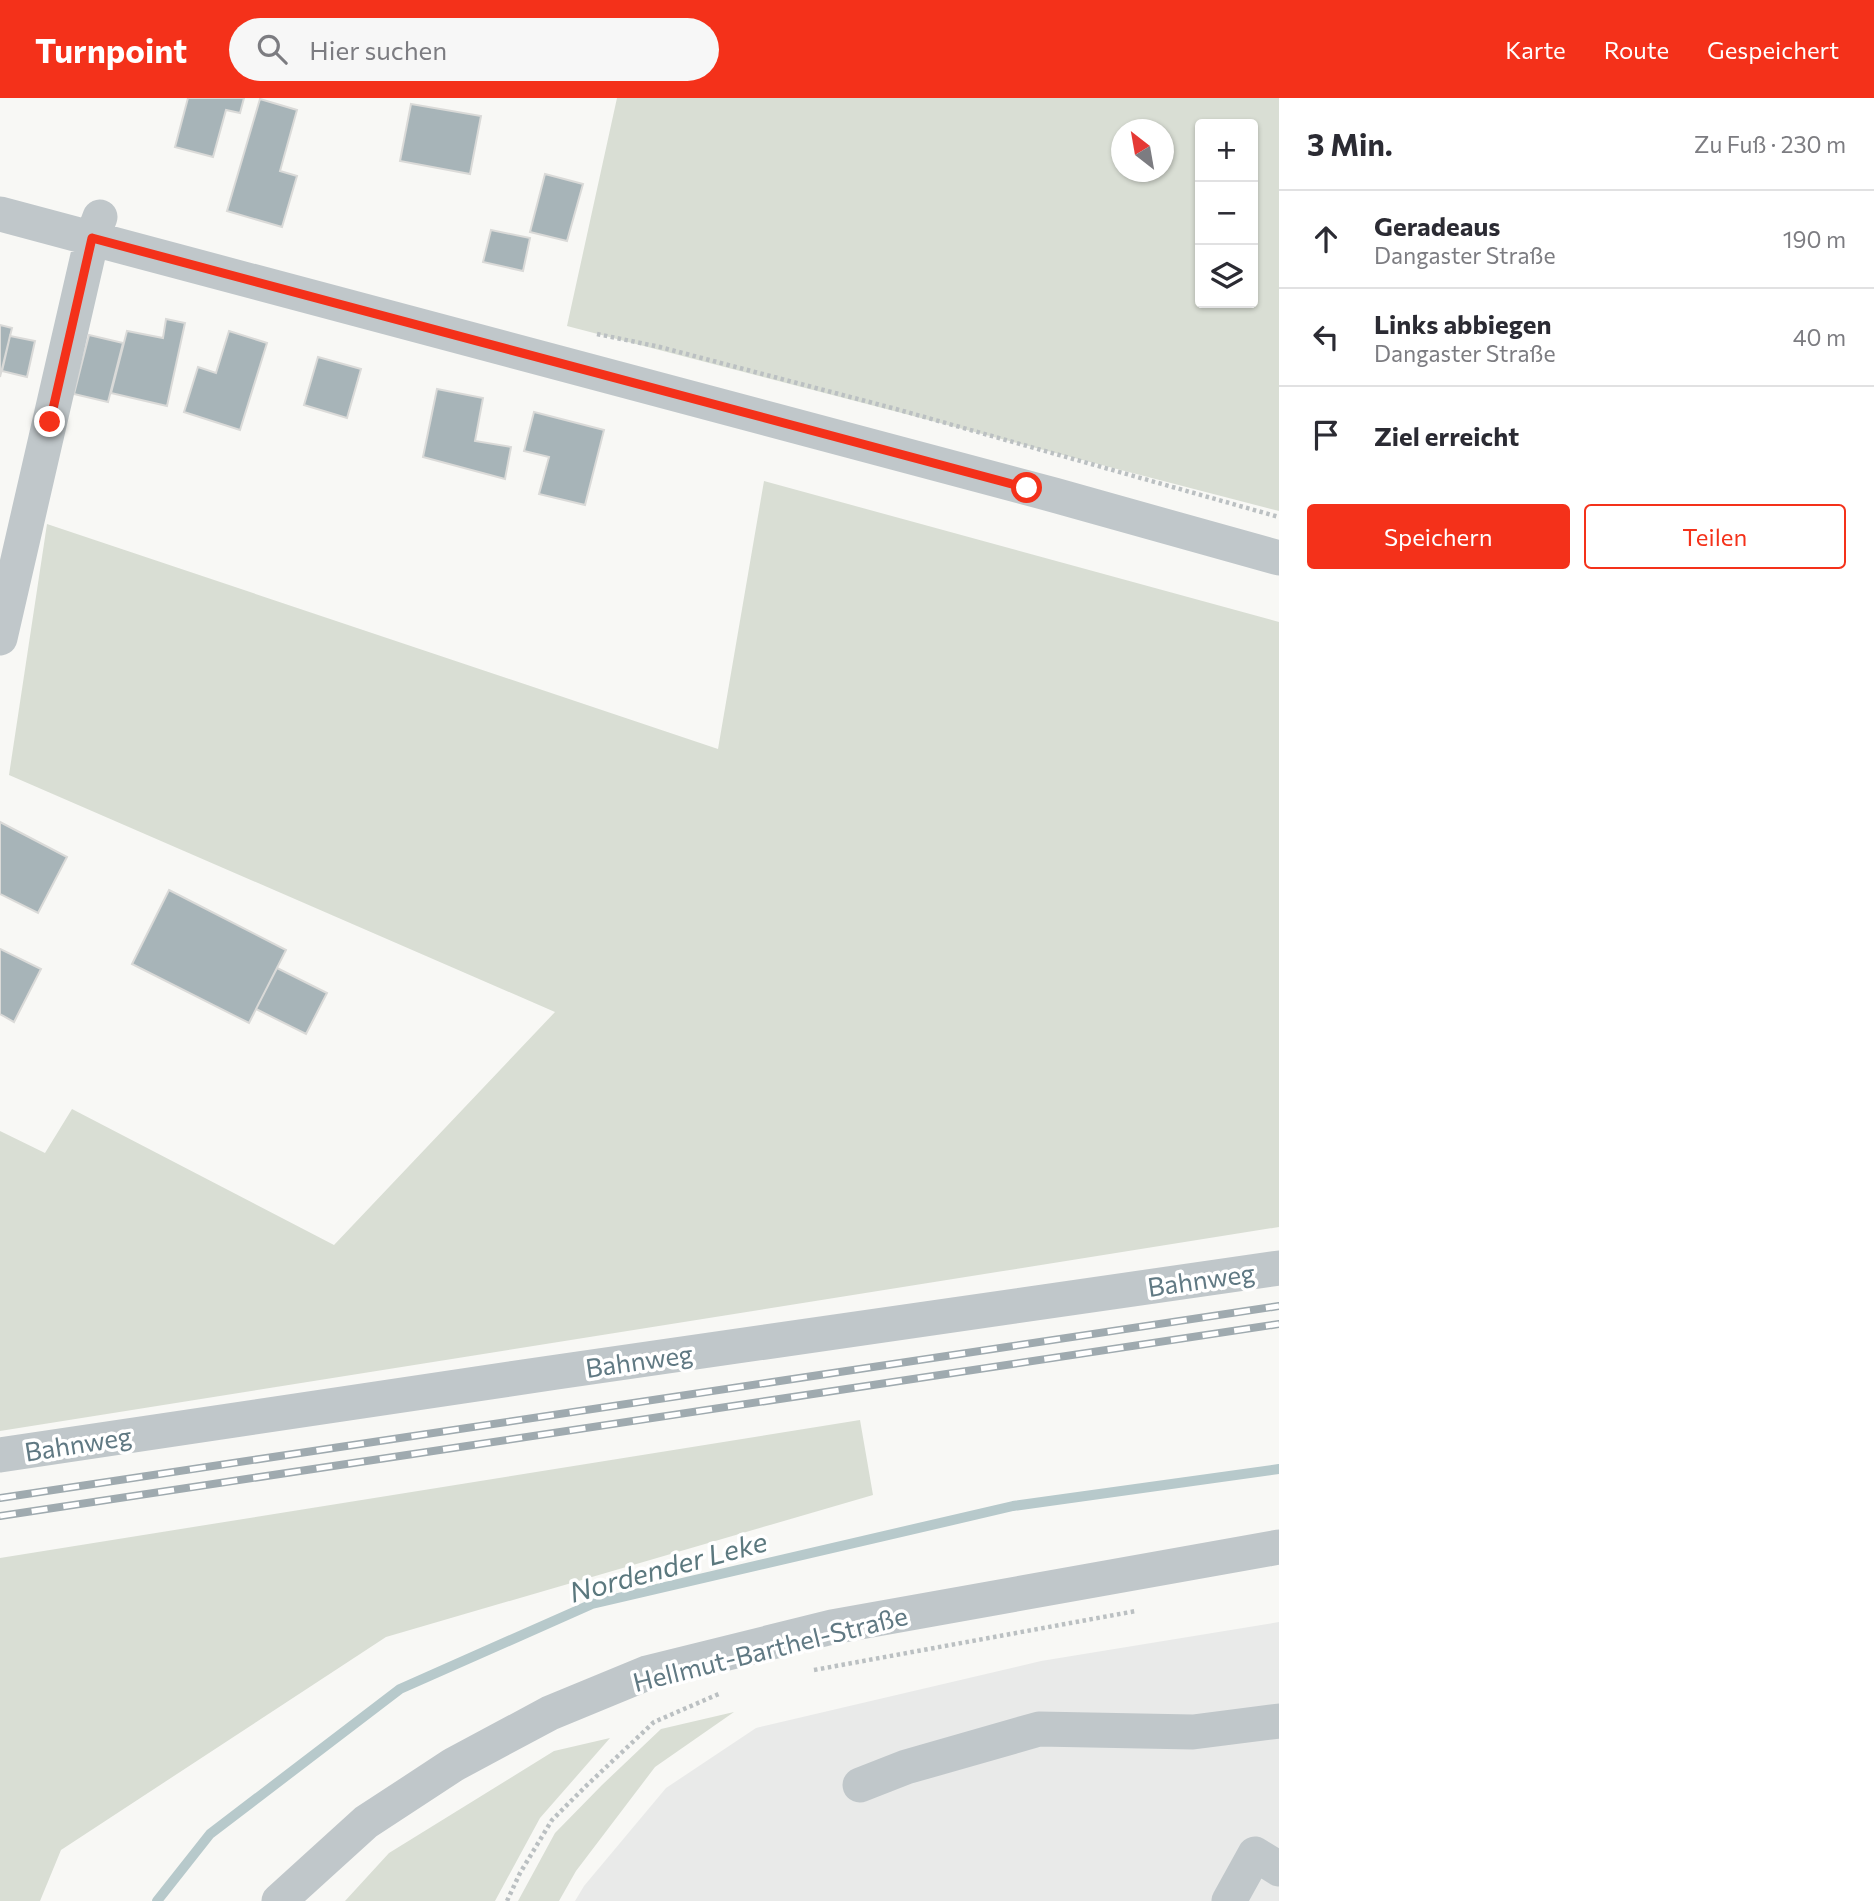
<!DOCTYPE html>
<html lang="de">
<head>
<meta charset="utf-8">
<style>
	:root { --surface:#fff; --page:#f7f7f7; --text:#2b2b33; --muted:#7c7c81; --line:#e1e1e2; --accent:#f4311a }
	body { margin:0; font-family:Commissioner,sans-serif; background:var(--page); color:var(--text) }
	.controls { position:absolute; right:21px; top:21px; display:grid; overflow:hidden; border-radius:7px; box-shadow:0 2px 5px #0004 }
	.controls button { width:63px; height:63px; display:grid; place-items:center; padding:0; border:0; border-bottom:2px solid var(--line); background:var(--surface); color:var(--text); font:35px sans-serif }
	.compass { position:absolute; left:1111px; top:21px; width:63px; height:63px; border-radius:50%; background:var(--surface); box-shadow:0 2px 5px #0004; rotate:329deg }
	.stop { position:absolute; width:21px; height:21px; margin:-16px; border:5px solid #f4311a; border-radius:50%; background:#fff }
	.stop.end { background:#f4311a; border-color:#fff; box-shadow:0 2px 7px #0008 }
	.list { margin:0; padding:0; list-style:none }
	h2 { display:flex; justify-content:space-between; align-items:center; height:91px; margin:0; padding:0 28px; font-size:30px }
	h2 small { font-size:23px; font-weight:400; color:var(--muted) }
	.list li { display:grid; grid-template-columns:46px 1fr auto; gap:21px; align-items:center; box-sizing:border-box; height:98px; padding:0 28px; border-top:2px solid var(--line) }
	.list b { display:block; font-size:26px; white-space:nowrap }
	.list p { margin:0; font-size:23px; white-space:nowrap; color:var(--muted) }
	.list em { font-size:23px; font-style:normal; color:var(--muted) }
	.actions { display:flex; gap:14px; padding:21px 28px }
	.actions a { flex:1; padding:16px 0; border:2px solid var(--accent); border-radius:7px; text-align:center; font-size:24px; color:var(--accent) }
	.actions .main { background:var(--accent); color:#fff }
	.icon { flex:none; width:38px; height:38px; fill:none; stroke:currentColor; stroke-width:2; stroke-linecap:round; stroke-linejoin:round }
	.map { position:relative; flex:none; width:1279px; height:1803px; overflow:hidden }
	header { display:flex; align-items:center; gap:42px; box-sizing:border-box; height:98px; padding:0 35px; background:var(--accent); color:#fff }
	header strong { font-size:33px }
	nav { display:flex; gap:38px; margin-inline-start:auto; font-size:24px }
	.search { width:490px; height:63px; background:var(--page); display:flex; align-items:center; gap:18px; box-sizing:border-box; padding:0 24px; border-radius:38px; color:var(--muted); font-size:26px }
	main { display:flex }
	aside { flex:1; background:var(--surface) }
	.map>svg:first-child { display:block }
	.built { fill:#e9eae9 }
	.green { fill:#d9ded4; fill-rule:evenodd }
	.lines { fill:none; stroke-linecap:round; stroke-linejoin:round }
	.stream { stroke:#b7c9cb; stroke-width:10 }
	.building { fill:#a7b4b8; stroke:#dadad8; stroke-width:2 }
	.path { stroke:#bbc0c2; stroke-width:4.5; stroke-dasharray:3.5 3.5; stroke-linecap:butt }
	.minor { stroke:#c0c7ca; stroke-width:35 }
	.rail-casing { stroke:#9faaaf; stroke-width:8 }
	.rail { stroke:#fff; stroke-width:5; stroke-dasharray:16; stroke-linecap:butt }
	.route { stroke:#f4311a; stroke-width:9 }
	.labels { text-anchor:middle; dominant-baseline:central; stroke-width:7; stroke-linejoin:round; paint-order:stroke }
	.street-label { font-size:26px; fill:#607983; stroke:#fff }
	.water-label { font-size:28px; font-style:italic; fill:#5b787e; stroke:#fff }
</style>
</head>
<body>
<header>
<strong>Turnpoint</strong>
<div class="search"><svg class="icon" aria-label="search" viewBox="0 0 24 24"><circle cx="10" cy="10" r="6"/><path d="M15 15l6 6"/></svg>Hier suchen</div>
<nav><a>Karte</a><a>Route</a><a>Gespeichert</a></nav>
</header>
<main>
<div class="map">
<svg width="1279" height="1803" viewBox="0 0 1279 1803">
	<rect width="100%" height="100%" fill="#f8f8f5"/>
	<path class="built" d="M1279,1524V1803H575L584,1788L666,1690L756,1630L1041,1563Z"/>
	<path class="green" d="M617,0H1279V413L567,228ZM1253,26V205H1200V26ZM1122,32H1164V74H1122Z
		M764,383L1279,524V1129L0,1333V1033L45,1055L72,1011L334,1147L555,914L9,677L47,426L718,651Z
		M860,1322L873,1397L386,1539L61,1752L40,1803H0V1460Z
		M734,1614L655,1669L576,1773L559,1803H518L555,1735L602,1687L661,1631Z
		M610,1640L540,1720L495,1803H345L389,1755L554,1653Z"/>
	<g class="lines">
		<path class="stream" d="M157,1803L210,1736L400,1591L592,1506L1013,1408L1279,1371"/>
	</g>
	<path class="building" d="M188,0H244L240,15L226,12L213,59L175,49Z
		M260,1L297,12L280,73L297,78L282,129L227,113Z
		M411,6L481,18L470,76L400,63Z
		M545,76L583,86L567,143L530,134Z
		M491,132L530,140L523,173L483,164Z
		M166,221L185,225L167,308L111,295L127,233L163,240Z
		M0,227L12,230L0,279Z
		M229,233L267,245L240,332L184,314L198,269L216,275Z
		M89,237L123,245L108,304L74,296Z
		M10,238L35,243L27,279L2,273Z
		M318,259L361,271L347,320L304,307Z
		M437,291L483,300L475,343L511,349L505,381L423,359Z
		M534,314L604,332L585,407L539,396L549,359L524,353Z
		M0,724L67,759L38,815L0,796Z
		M169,792L286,852L249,925L132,866Z
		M0,851L41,871L14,924L0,916Z
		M277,870L327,895L306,936L256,911Z"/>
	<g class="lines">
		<path class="path" d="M597,236L660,249L896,311L1279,419
			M814,1572L1136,1513
			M507,1803L520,1775L552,1722L585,1689L654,1624L721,1595"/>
		<path class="minor" d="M0,116L1054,397L1279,460
			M0,540L92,140L100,119
			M0,1357L557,1274L1279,1170
			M860,1687L906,1669L1039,1631L1193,1634L1279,1623
			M279,1803L366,1724L453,1667L550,1615L647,1575L832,1529L1279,1449
			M1229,1803L1255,1756L1279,1771"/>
		<g class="rail-casing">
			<path id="rail" d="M0,1400L1279,1208
				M0,1418L1279,1226"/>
		</g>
		<use href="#rail" class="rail"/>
	</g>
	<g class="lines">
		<path class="route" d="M50,324L92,140L1027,390"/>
	</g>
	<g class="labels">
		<g class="street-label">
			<text transform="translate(1201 1181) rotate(-8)">Bahnweg</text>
			<text transform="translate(639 1262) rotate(-8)">Bahnweg</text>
			<text transform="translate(78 1345) rotate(-9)">Bahnweg</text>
			<text transform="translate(770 1550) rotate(-14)">Hellmut-Barthel-Straße</text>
		</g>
		<g class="water-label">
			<text transform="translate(668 1468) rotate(-15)">Nordender Leke</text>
		</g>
	</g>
</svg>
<div class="controls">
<button>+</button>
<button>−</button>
<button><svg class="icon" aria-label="layers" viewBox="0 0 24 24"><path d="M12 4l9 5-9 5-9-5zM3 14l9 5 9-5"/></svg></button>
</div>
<svg class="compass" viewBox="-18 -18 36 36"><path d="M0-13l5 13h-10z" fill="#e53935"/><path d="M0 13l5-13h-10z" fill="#7c7c81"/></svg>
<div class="stop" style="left:1027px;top:390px"></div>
<div class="stop end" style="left:50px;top:324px"></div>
</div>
<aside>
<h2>3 Min.<small>Zu Fuß · 230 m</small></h2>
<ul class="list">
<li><svg class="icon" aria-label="ahead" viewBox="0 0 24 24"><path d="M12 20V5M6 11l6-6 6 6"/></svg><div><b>Geradeaus</b><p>Dangaster Straße</p></div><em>190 m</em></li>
<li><svg class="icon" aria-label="left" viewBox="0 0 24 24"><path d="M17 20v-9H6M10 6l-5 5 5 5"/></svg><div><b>Links abbiegen</b><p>Dangaster Straße</p></div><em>40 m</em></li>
<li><svg class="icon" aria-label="arrive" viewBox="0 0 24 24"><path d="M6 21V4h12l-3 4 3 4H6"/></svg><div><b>Ziel erreicht</b></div></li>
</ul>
<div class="actions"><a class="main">Speichern</a><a>Teilen</a></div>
</aside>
</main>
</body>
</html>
